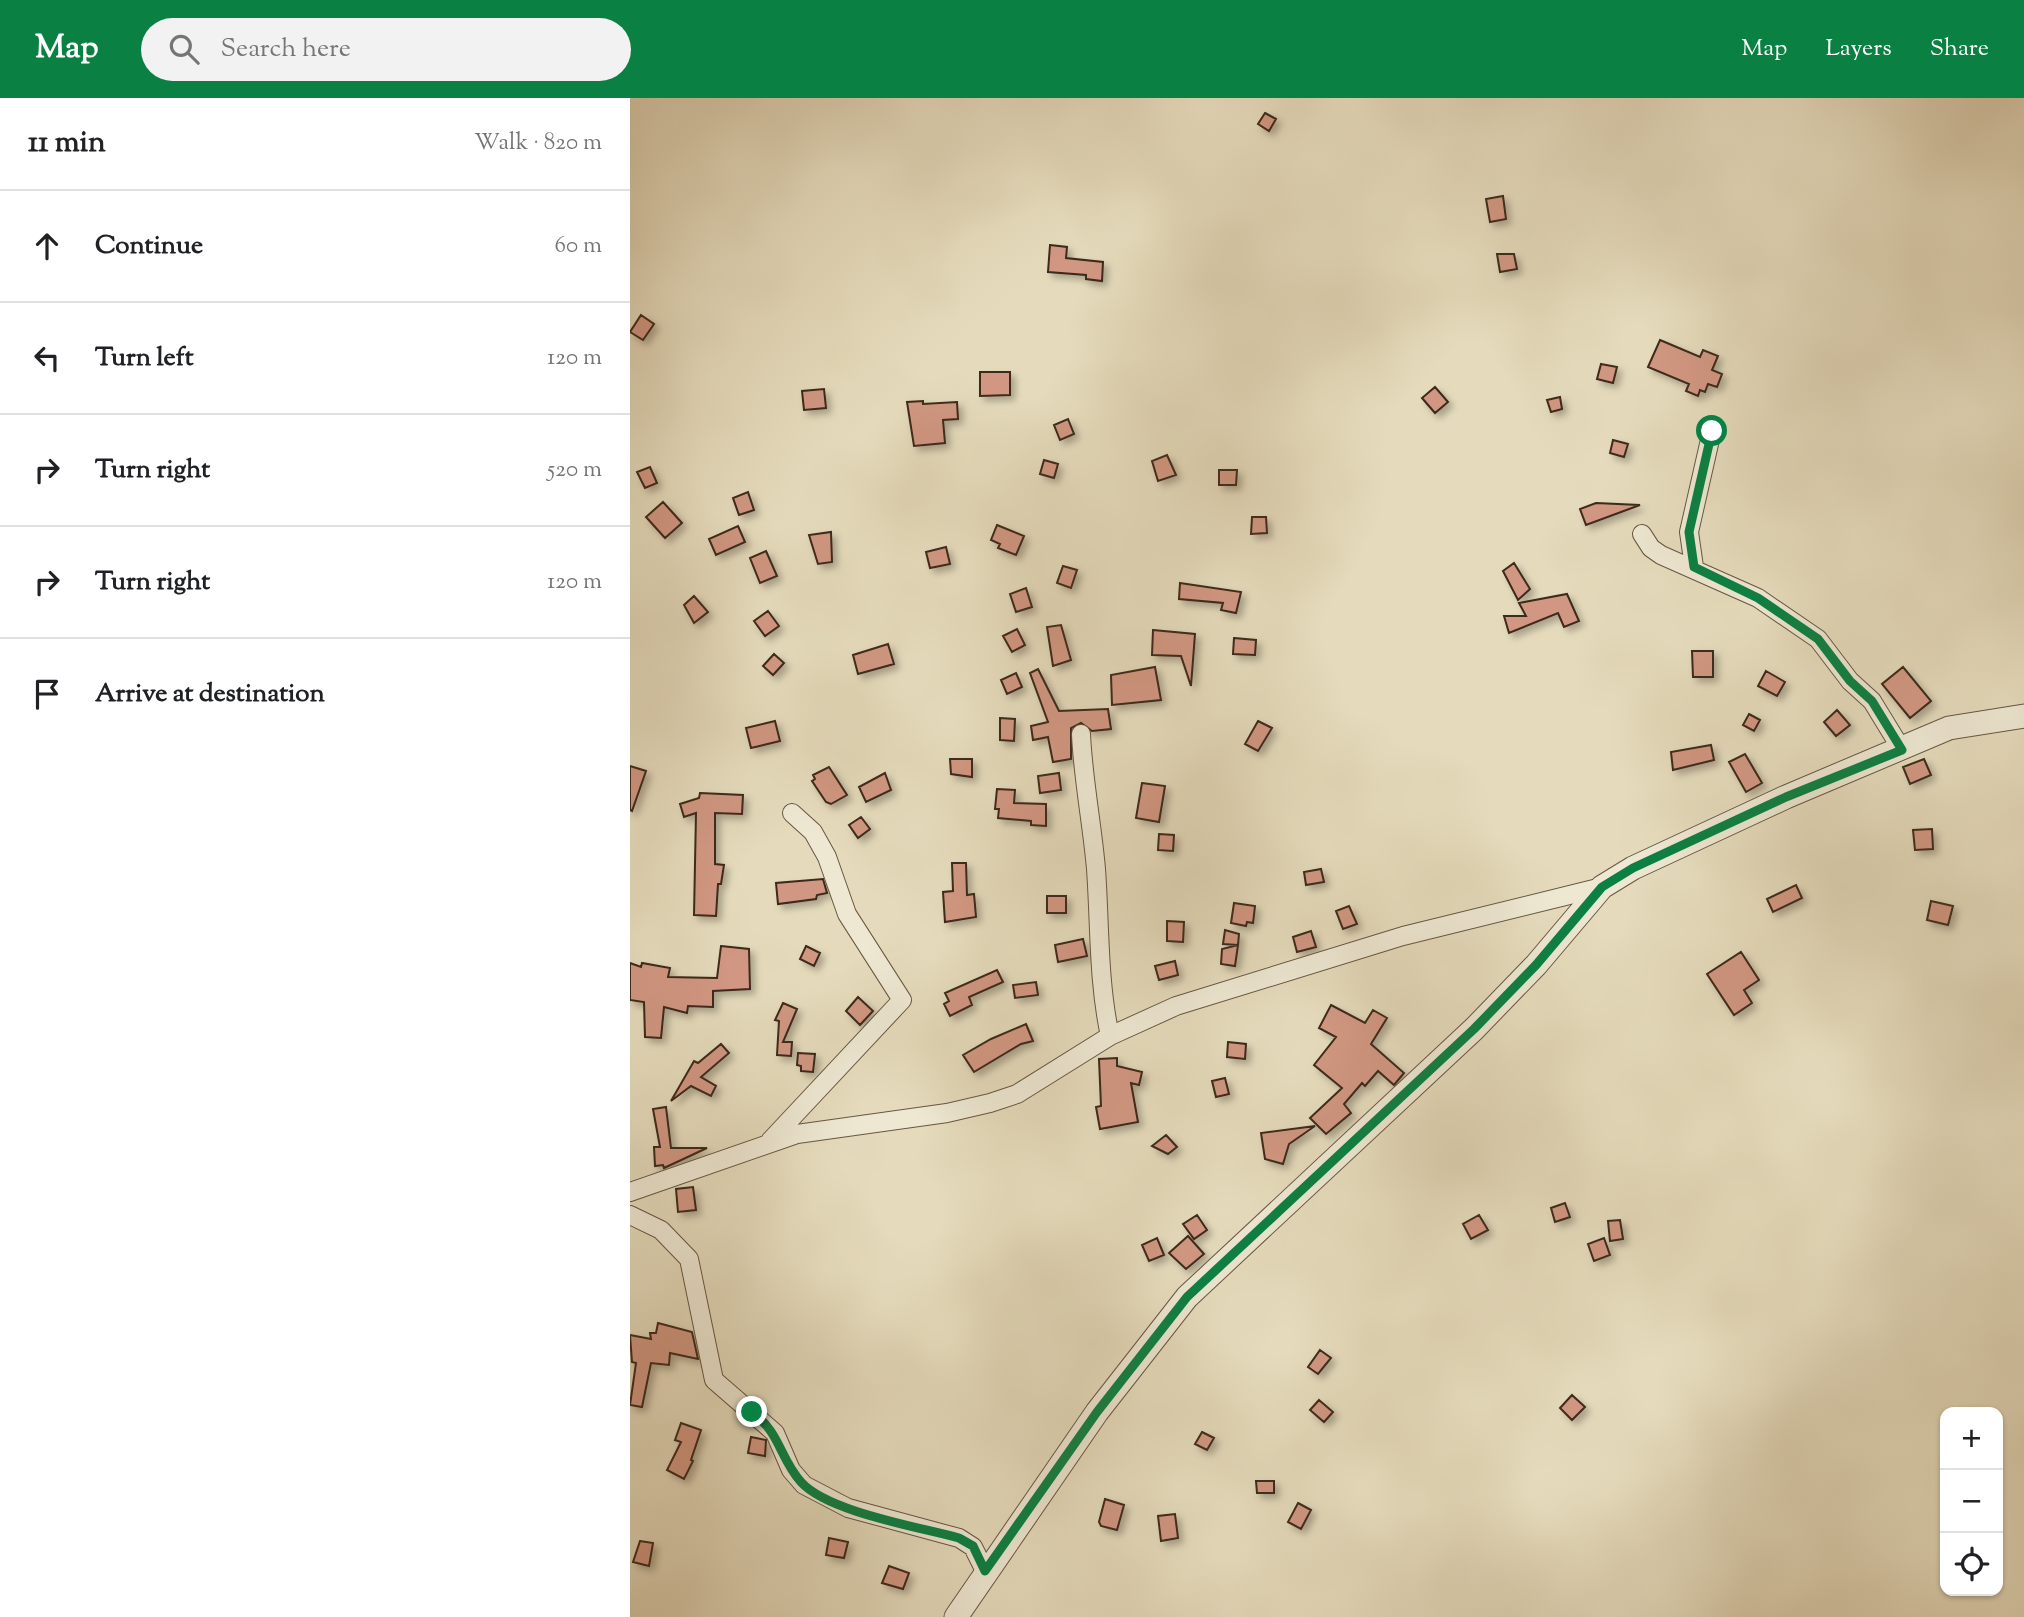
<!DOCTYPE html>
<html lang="en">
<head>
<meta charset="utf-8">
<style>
	:root { --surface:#fff; --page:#f2f2f2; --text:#202124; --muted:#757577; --line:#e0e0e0; --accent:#0b8043 }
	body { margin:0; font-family:"Sorts Mill Goudy",serif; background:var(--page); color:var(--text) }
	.controls { position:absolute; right:21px; bottom:21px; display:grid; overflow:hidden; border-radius:14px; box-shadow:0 2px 5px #0004 }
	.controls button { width:63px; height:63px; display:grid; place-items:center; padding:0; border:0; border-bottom:2px solid var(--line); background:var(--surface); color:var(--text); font:35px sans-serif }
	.stop { position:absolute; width:21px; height:21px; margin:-16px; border:5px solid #0b8043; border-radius:50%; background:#fff }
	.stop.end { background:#0b8043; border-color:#fff; box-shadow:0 2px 7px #0008 }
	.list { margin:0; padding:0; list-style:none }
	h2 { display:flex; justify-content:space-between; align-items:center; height:91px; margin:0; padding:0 28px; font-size:30px }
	h2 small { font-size:23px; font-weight:400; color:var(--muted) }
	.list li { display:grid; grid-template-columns:46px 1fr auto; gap:21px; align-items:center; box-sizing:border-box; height:112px; padding:0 28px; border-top:2px solid var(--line) }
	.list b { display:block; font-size:26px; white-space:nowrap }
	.list em { font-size:23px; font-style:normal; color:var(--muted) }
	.icon { flex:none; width:38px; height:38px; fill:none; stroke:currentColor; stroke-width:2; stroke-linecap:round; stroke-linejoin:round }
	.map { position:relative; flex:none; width:1394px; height:1519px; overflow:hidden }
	header { display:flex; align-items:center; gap:42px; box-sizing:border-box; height:98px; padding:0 35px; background:var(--accent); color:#fff }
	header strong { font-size:33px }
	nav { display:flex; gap:38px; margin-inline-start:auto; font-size:24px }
	.search { width:490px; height:63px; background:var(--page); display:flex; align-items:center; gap:18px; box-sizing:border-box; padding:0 24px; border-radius:38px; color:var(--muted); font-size:26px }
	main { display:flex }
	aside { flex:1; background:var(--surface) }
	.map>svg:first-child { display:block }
	.building { fill:#d19782; stroke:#3e291a; stroke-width:2; filter:url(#shadow) }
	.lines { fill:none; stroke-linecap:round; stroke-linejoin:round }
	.minor-casing { stroke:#685642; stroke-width:20 }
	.tertiary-casing { stroke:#685642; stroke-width:25 }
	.minor { stroke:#eee8d3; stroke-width:18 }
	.tertiary { stroke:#eee8d3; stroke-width:23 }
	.route { stroke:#0b8043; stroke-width:9 }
</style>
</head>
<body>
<header>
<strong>Map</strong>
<div class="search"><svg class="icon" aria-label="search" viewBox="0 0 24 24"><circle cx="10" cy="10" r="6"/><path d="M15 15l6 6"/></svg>Search here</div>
<nav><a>Map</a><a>Layers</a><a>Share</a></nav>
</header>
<main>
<aside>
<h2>11 min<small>Walk · 820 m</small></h2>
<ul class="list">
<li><svg class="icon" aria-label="ahead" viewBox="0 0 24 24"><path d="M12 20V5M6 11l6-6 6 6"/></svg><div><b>Continue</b></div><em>60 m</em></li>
<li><svg class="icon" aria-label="left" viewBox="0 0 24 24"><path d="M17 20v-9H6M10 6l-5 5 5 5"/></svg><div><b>Turn left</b></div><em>120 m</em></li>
<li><svg class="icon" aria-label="right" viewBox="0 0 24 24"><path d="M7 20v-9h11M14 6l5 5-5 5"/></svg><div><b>Turn right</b></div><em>520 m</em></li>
<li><svg class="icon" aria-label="right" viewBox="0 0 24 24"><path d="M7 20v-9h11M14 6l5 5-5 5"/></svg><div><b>Turn right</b></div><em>120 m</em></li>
<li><svg class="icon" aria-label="arrive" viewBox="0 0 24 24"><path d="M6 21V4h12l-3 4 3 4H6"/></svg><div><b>Arrive at destination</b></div></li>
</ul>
</aside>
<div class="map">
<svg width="1394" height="1519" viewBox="0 0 1394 1519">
	<defs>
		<filter id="shadow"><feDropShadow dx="4.5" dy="4.5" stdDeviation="3.5" flood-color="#0004"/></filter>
	</defs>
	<rect width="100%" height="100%" fill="#e5dbbc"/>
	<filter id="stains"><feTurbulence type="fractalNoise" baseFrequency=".00286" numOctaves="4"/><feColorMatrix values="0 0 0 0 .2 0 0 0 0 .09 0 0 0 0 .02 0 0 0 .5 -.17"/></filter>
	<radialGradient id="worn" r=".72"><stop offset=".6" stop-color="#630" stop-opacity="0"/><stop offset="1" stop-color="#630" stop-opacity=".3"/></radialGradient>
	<path class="building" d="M635,15L646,21L639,33L628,26Z
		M873,98L876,121L860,124L856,101Z
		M420,147L437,149L436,160L473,164L472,183L456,181V177L418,174Z
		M867,156H884L887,171L870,174Z
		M11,217L24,226L13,242L0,234Z
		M1030,242L1070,259L1073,252L1088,258L1082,272L1092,276L1087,289L1078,286L1075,294L1070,292L1068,298L1056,293L1059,286L1018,269Z
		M971,266L987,269L983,285L967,281Z
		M350,274H380V297L350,298Z
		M805,289L818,304L805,315L792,300Z
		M194,291L196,310L174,312L172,293Z
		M930,299L932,311L921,314L917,302Z
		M293,303V306L327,304L328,321L313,322L315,345L284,348L277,304Z
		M438,321L444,336L430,342L424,327Z
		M983,342L998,346L994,359L980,355Z
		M537,357L546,377L528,383L522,363Z
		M414,362L428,366L424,380L410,376Z
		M20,369L27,385L15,390L7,374Z
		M589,372H607L606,387H589Z
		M118,394L124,412L109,417L103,400Z
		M33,404L52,425L35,440L16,419Z
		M966,405L1010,407L956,427L950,411Z
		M622,419H636L637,435L621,436Z
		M367,427L394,438L386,457L368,450L370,446L361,442Z
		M108,428L115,444L86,457L79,441Z
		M201,434L202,464L188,466L179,437Z
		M316,449L320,466L300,470L296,454Z
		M136,453L147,478L130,485L120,460Z
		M884,465L900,491L888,502L873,473Z
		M433,468L447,472L441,490L427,485Z
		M550,485L611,494L606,515L591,512L593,505L549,501Z
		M396,490L402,509L386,514L380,496Z
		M937,496L949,523L934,529L928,515L879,535L874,518H896L889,505Z
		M64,498L78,514L64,525L54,507Z
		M138,513L149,528L135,538L124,523Z
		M431,527L441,562L423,568L417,529Z
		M387,531L395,547L382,554L373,538Z
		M523,532L565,536L561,588L551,558L522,557Z
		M604,540L626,542L625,557L603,556Z
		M258,546L264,566L228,576L223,557Z
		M1062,553H1083V579H1063Z
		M144,556L154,565L143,577L133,568Z
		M525,569L531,602L482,607L481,577Z
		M1273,569L1301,603L1280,620L1252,586Z
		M408,571L429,613L478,611L481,631L462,633L451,625L441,630V661L423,664L418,639L403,642L401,628L418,624L400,575Z
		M1136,573L1155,584L1147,598L1128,588Z
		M386,575L392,589L377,596L371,582Z
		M1207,612L1220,627L1206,638L1194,624Z
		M1119,616L1130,622L1124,633L1113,627Z
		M370,620L385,621L384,643L370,642Z
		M145,623L150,643L121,650L116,630Z
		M628,623L642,630L628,653L615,646Z
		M1081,647L1084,662L1043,672L1041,654Z
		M1115,656L1132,685L1116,694L1099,664Z
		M320,661H342V679L321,676Z
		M1294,661L1301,677L1280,686L1273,669Z
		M0,668L16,673L2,713L0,712Z
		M199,669L217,697L201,706L196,704L182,683L185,681L183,677Z
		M255,675L261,692L236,704L229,689Z
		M429,675L431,692L410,695L408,678Z
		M512,685L535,688L529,724L506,720Z
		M367,691L385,692L384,705L416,706V728L401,727V723L368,720L369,711H365Z
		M70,695L113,697L112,716L85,715V766L94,767L91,786H88L86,818L64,817L66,715L54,719L50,706L69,700Z
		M231,719L240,731L228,740L219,727Z
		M1302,731L1303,751L1285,752L1283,732Z
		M529,736L544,737L543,753L528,752Z
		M322,765H336L337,797L344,796L346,819L315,824L313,794L323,793Z
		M691,771L694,784L676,787L674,774Z
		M193,781L197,795L187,797L186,801L148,806L146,785Z
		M1166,787L1172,800L1143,814L1137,801Z
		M417,798H436V815H417Z
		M1301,803L1323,808L1318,827L1297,822Z
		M604,805L625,808L623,825L617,824L616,828L601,825Z
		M719,808L727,826L713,831L706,813Z
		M537,823L554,824L553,844L537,843Z
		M595,832L609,836L608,847L593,846Z
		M681,833L686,849L667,854L663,839Z
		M453,841L457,858L428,864L425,847Z
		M608,847L605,868L591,866L592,851Z
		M91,848L119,851L120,891L83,893V909L58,908L57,915L34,909L31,940L15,939L14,904L0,902V865L11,869L12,865L40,870L38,879L87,880Z
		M176,848L190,855L184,868L170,861Z
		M1111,854L1129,882L1114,892L1122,905L1104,917L1077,876Z
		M545,863L548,877L529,882L525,868Z
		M367,872L373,884L339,899L342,907L320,918L314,906L319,903L315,895Z
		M406,884L408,897L385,900L383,887Z
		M228,899L243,913L230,927L216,913Z
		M153,905L167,911L153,944H162L161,958L147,957L149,923L145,922Z
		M701,907L735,925L743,912L757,920L741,946L774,975L764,987L748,973L735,988L732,985L714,1006L721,1015L696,1036L680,1020L712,990L684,967L706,939L689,930Z
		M396,926L403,943L391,946L344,974L333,957L361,941Z
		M598,944L616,946L615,961L597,959Z
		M91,946L99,955L71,979L86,988L81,998L61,988L41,1003L64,963L68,965Z
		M168,955L185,956L183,974L171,973V968L167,967Z
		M487,960V968L512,974L509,987L501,985L508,1024L470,1031L466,1009L471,1008L469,961Z
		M595,980L599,996L586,999L582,983Z
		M36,1009L41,1050H77L34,1070L33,1067L25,1068L24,1049H30L23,1011Z
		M685,1028L659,1046L653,1066L635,1061L631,1035Z
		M536,1037L547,1049L538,1056L522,1048Z
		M63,1089L66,1112L48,1114L46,1091Z
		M935,1105L940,1119L925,1124L921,1110Z
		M567,1117L577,1132L564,1141L553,1126Z
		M849,1117L858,1132L841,1141L833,1126Z
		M990,1122L993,1141L980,1143L978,1123Z
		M558,1138L574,1156L556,1171L539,1155Z
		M527,1140L534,1157L519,1163L512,1147Z
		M974,1140L980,1157L964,1163L958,1146Z
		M28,1225L62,1234L68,1261L40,1255L39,1267L21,1265L12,1309L0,1307L6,1265L2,1264L0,1237L21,1241L20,1235H26Z
		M690,1252L701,1260L688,1276L678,1269Z
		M942,1297L955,1309L942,1322L930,1310Z
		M689,1302L703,1314L694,1324L680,1312Z
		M51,1325L71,1332L61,1362L63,1363L54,1381L37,1372L51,1344L45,1342Z
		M572,1334L584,1340L577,1352L565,1346Z
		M121,1339L136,1342L135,1358L118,1355Z
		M626,1383H644V1395H627Z
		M475,1401L494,1407L487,1432L471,1428L469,1424Z
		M668,1405L681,1412L671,1431L658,1424Z
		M545,1416L548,1440L531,1443L528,1418Z
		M199,1440L218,1444L214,1460L196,1457Z
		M10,1443L23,1445L19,1468L3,1464Z
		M259,1468L279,1475L273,1491L252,1485Z"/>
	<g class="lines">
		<g class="minor-casing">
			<path id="minor" d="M1012,436L1021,450L1031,457L1128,500L1188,541L1220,583L1242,603L1272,652
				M1064,469L1059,434L1082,333
				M451,636C453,681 462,725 466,771C470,826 468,883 480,938
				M140,1043L272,902L217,816L197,759L183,734L162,715
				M0,1094L167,1036L317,1015L360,1005L387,996L480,938L546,908L773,838L972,789
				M0,1117L31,1132L59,1161L84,1282L145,1335L161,1372L174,1387L218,1410L329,1440L343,1449L355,1473"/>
		</g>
		<g class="tertiary-casing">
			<path id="tertiary" d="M326,1519L467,1314L557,1199L844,931L906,867L972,789L1003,770L1156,699L1319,630L1394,618"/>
		</g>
		<use href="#minor" class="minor"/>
		<use href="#tertiary" class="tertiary"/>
	</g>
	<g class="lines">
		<path class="route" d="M122,1314C150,1334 150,1361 171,1384C198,1414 289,1429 329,1440L343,1448L355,1473L467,1314L557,1199L844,931L906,867L972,789L1003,770L1156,699L1272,652L1242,603L1220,583L1188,541L1128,500L1064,469L1059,434L1082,333"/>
	</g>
	<rect width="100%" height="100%" filter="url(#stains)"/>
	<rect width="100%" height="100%" fill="url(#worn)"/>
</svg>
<div class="controls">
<button>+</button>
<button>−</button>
<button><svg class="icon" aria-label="locate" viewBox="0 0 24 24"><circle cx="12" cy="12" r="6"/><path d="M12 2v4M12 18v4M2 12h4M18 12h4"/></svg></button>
</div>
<div class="stop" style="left:1082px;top:333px"></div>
<div class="stop end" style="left:122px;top:1314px"></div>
</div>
</main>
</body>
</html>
